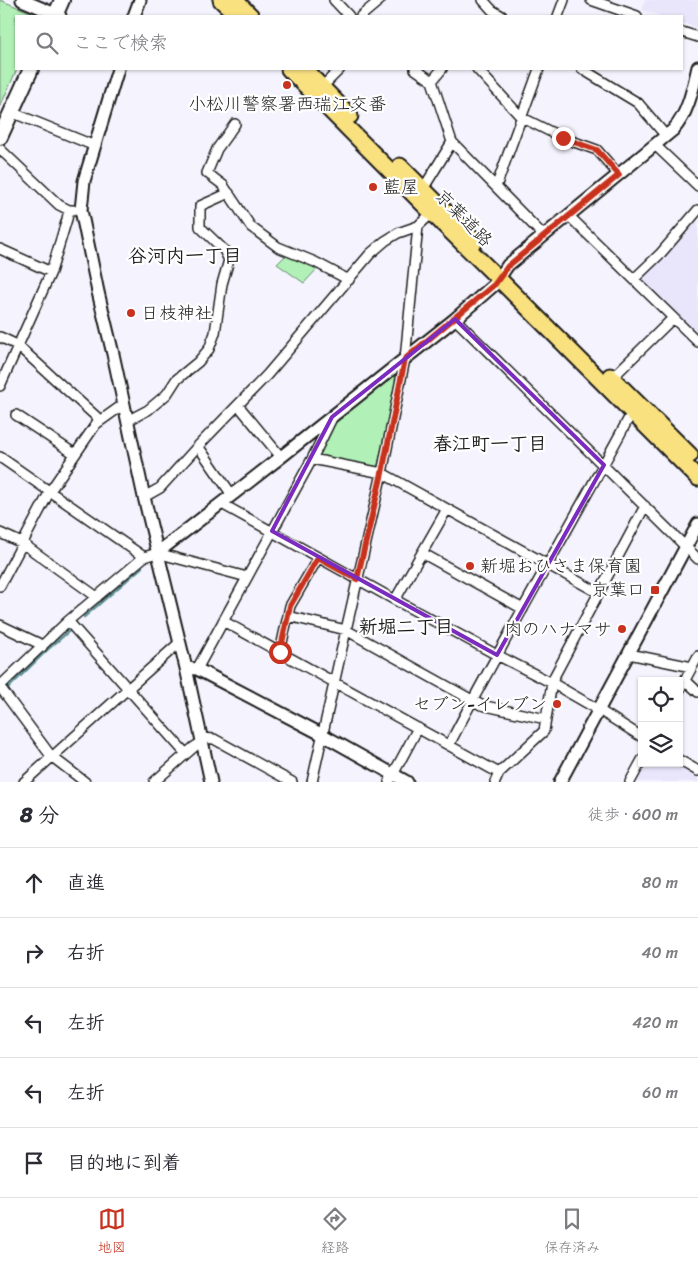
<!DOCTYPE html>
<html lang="ja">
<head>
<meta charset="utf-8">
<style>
	:root { --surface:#fff; --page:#f2f2f3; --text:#2b2b33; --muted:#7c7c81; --line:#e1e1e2; --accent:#c8321e }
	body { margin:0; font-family:Sriracha,"Klee One",sans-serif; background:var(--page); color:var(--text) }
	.controls { position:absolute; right:15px; bottom:15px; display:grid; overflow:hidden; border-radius:0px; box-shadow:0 1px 4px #0004 }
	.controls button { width:45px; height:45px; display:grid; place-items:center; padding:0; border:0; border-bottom:1px solid var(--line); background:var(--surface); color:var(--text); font:25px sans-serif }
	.stop { position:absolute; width:15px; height:15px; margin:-11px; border:4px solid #c8321e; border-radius:50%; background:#fff }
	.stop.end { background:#c8321e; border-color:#fff; box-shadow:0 1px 5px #0008 }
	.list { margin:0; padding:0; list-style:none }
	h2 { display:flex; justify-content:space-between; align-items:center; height:65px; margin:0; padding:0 20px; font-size:21px }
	h2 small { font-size:16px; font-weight:400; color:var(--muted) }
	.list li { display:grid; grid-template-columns:32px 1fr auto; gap:15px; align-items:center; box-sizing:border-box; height:70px; padding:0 20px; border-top:1px solid var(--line) }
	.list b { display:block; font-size:19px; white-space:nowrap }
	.list em { font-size:16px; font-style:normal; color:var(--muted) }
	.icon { flex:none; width:28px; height:28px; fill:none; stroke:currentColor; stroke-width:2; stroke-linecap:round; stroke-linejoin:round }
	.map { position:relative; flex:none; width:698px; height:782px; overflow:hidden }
	.search { position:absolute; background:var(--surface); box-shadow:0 1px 4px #0004; left:15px; right:15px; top:15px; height:55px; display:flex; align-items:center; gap:12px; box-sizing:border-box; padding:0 18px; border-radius:0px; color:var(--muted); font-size:19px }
	.sheet { height:415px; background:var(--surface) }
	nav { display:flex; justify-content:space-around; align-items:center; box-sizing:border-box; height:70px; border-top:1px solid var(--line); background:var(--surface); font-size:14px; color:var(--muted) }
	nav a { display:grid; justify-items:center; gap:2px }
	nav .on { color:var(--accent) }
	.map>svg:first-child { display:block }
	.built { fill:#e9e6fc }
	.green { fill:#b1f0b7; stroke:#66866a }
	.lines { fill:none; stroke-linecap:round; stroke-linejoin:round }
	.stream { stroke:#5f9096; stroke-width:2.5 }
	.minor-casing { stroke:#1c1c1c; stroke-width:12 }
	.tertiary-casing { stroke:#1c1c1c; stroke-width:15 }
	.secondary-casing { stroke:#1c1c1c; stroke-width:18 }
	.trunk-casing { stroke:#1c1c1c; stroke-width:19 }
	.minor { stroke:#fff; stroke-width:9 }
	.tertiary { stroke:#fff; stroke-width:11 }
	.secondary { stroke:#fff; stroke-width:14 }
	.trunk { stroke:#fae180; stroke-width:15 }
	.route { stroke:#c8321e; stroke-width:6 }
	.marked { fill:none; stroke:#7b2cbf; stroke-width:4; stroke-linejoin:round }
	.poi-dot { fill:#c8321e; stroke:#fff; stroke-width:2 }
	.labels { text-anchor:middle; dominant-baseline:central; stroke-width:4.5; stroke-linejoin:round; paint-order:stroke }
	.poi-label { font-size:18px; fill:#1c1c1c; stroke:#fff; text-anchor:start }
	.street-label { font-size:18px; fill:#1c1c1c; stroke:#fff }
	.neighbourhood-label { font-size:19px; font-weight:bold; fill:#1c1c1c; stroke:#fff }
</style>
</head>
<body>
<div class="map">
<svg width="698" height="782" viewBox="0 0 698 782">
	<rect width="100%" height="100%" fill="#f5f4fe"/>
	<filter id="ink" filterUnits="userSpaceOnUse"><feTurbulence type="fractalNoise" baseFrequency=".02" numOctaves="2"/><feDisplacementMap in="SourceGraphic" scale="10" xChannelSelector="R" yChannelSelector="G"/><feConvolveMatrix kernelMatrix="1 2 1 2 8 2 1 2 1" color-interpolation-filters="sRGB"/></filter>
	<g filter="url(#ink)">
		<path class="built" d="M645,0H698V28L682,23V16H661L642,10Z
			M698,215V335L643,283V277Z
			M644,763H677L698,776V782H634Z"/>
		<path class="green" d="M0,0L39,16H16V69H17L0,107Z
			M287,254L318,268L304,283L277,264Z
			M396,371L400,374L377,469L318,457L334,420Z"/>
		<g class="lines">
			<path class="stream" d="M84,617L142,567
				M0,696L47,650L69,631"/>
			<g class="minor-casing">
				<path id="minor" d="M334,0L349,16
					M483,0L492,10L502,16
					M591,0L637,16
					M361,16L380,0
					M558,16L564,0
					M682,32L698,37
					M415,69L432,81
					M442,69L432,81L452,142L544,236
					M477,69L521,117L563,138L597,150L619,175
					M582,69L638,103L666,136
					M322,87L340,69
					M11,112L95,146
					M235,124L217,149L207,173L223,185L251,227L278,247L315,262L349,280
					M655,145L698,186
					M0,149L59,205L69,210H73
					M496,187L539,69
					M423,189L452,142
					M569,216L698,342
					M0,249L51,272
					M634,279L661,253L698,210
					M455,319L698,559
					M0,337L17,345L100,420
					M612,378L673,318
					M0,386L51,272L67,219L69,210
					M238,405L281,457
					M16,415L75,454
					M127,421L148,410L167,394L176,380L198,362L209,349L215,333L222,284L229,260L224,250L200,227V206L229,193
					M198,446L232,495
					M0,457L144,557
					M312,459L382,473L599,593
					M144,497L160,488L198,446L267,375L370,254L385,241L398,233L418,226
					M222,504L395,600L497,655L552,683L599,710L642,737
					M0,533L22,543L97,597
					M422,553L523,609
					M0,586L50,491L96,424L124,404
					M395,600L447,509
					M288,616L346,630L481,705L546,719
					M68,621L186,754
					M223,621L499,773
					M0,625L38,643L42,647
					M280,652L290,606L318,558
					M629,654L692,667
					M197,669L312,459L332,418
					M685,680L698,692
					M0,686L68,621L144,557L157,553L247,577
					M0,687L51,756L85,782
					M679,691L698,656
					M201,738L214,739L292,782
					M449,745C507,633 572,524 632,412
					M679,760L698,771
					M24,782L179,643
					M154,782L194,747L202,742
					M312,782L346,630L382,473L405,359L418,226L432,213
					M389,782L418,728
					M495,782L499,773L544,731L552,683L555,675L645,506
					M630,782L642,760"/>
			</g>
			<g class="tertiary-casing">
				<path id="tertiary" d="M22,0L60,16
					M134,16L140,0
					M118,69L84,181L81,210L98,292L113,354L144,497L186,668L211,782
					M157,553L281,457L455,319L495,284L508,265L673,130C688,114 693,88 698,67
					M186,668L197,669L323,735L407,782
					M560,782L698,524"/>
			</g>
			<g class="secondary-casing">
				<path id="secondary" d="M55,16L62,0
					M0,137L31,69"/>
			</g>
			<g class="trunk-casing">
				<path id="trunk" d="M221,0L238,16
					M235,0L251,16
					M289,69L432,213L499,279L698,478
					M304,69L350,116
					M400,166L475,241
					M610,376L690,455"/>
			</g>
			<use href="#minor" class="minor"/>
			<use href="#tertiary" class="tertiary"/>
			<use href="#secondary" class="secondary"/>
			<use href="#trunk" class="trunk"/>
		</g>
	</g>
	<g class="lines" filter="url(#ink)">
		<path class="route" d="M280,652L290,606L318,558L357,579L382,473L405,359L495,284L508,266L619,175L597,150L563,138"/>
	</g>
	<path class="marked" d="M455,319L604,465L497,655L272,531L332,417Z"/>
	<g class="poi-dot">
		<circle cx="287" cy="85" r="5"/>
		<circle cx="373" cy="187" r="5"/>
		<circle cx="131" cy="313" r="5"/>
		<circle cx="470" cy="566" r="5"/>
		<rect x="650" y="585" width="10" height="10" rx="2.5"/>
		<circle cx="622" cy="629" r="5"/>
		<circle cx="557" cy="704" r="5"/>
	</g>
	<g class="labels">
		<g class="poi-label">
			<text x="287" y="104" text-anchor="middle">小松川警察署西瑞江交番</text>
			<text x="383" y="187">藍屋</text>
			<text x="141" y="313">日枝神社</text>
			<text x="480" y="566">新堀おひさま保育園</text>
			<text x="645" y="590" text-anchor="end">京葉口</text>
			<text x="612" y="629" text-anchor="end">肉のハナマサ</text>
			<text x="547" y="704" text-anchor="end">セブン-イレブン</text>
		</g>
		<g class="street-label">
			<text transform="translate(464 218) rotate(45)">京葉道路</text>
		</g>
		<g class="neighbourhood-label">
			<text x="185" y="255">谷河内一丁目</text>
			<text x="490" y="443">春江町一丁目</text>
			<text x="406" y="626">新堀二丁目</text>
		</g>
	</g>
</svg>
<div class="controls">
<button><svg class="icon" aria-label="locate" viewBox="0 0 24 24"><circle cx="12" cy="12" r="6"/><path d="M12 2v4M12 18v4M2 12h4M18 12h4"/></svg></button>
<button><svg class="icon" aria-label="layers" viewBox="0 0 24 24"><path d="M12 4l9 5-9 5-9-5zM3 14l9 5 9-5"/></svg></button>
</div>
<div class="stop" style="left:280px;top:652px"></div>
<div class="stop end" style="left:563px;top:138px"></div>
<div class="search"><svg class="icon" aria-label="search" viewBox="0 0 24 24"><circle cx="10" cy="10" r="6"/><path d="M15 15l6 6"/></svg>ここで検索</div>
</div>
<section class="sheet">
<h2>8 分<small>徒歩 · 600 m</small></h2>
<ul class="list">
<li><svg class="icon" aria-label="ahead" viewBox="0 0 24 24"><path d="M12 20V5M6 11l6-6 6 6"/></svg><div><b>直進</b></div><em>80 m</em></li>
<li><svg class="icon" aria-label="right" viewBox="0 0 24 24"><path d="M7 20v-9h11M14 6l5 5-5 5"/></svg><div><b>右折</b></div><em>40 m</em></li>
<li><svg class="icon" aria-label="left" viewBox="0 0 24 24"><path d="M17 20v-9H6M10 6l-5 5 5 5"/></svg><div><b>左折</b></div><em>420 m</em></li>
<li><svg class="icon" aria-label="left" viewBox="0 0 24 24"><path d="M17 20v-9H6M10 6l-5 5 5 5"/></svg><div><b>左折</b></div><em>60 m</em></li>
<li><svg class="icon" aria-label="arrive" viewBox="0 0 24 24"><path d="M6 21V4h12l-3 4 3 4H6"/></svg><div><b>目的地に到着</b></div></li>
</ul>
</section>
<nav>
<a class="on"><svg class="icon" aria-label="map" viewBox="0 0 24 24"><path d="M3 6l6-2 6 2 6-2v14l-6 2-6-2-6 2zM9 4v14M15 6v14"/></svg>地図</a>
<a><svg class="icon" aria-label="directions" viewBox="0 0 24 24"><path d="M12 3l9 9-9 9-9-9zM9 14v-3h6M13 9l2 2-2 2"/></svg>経路</a>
<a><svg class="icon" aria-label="saved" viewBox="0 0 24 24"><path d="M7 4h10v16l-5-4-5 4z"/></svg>保存済み</a>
</nav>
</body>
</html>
